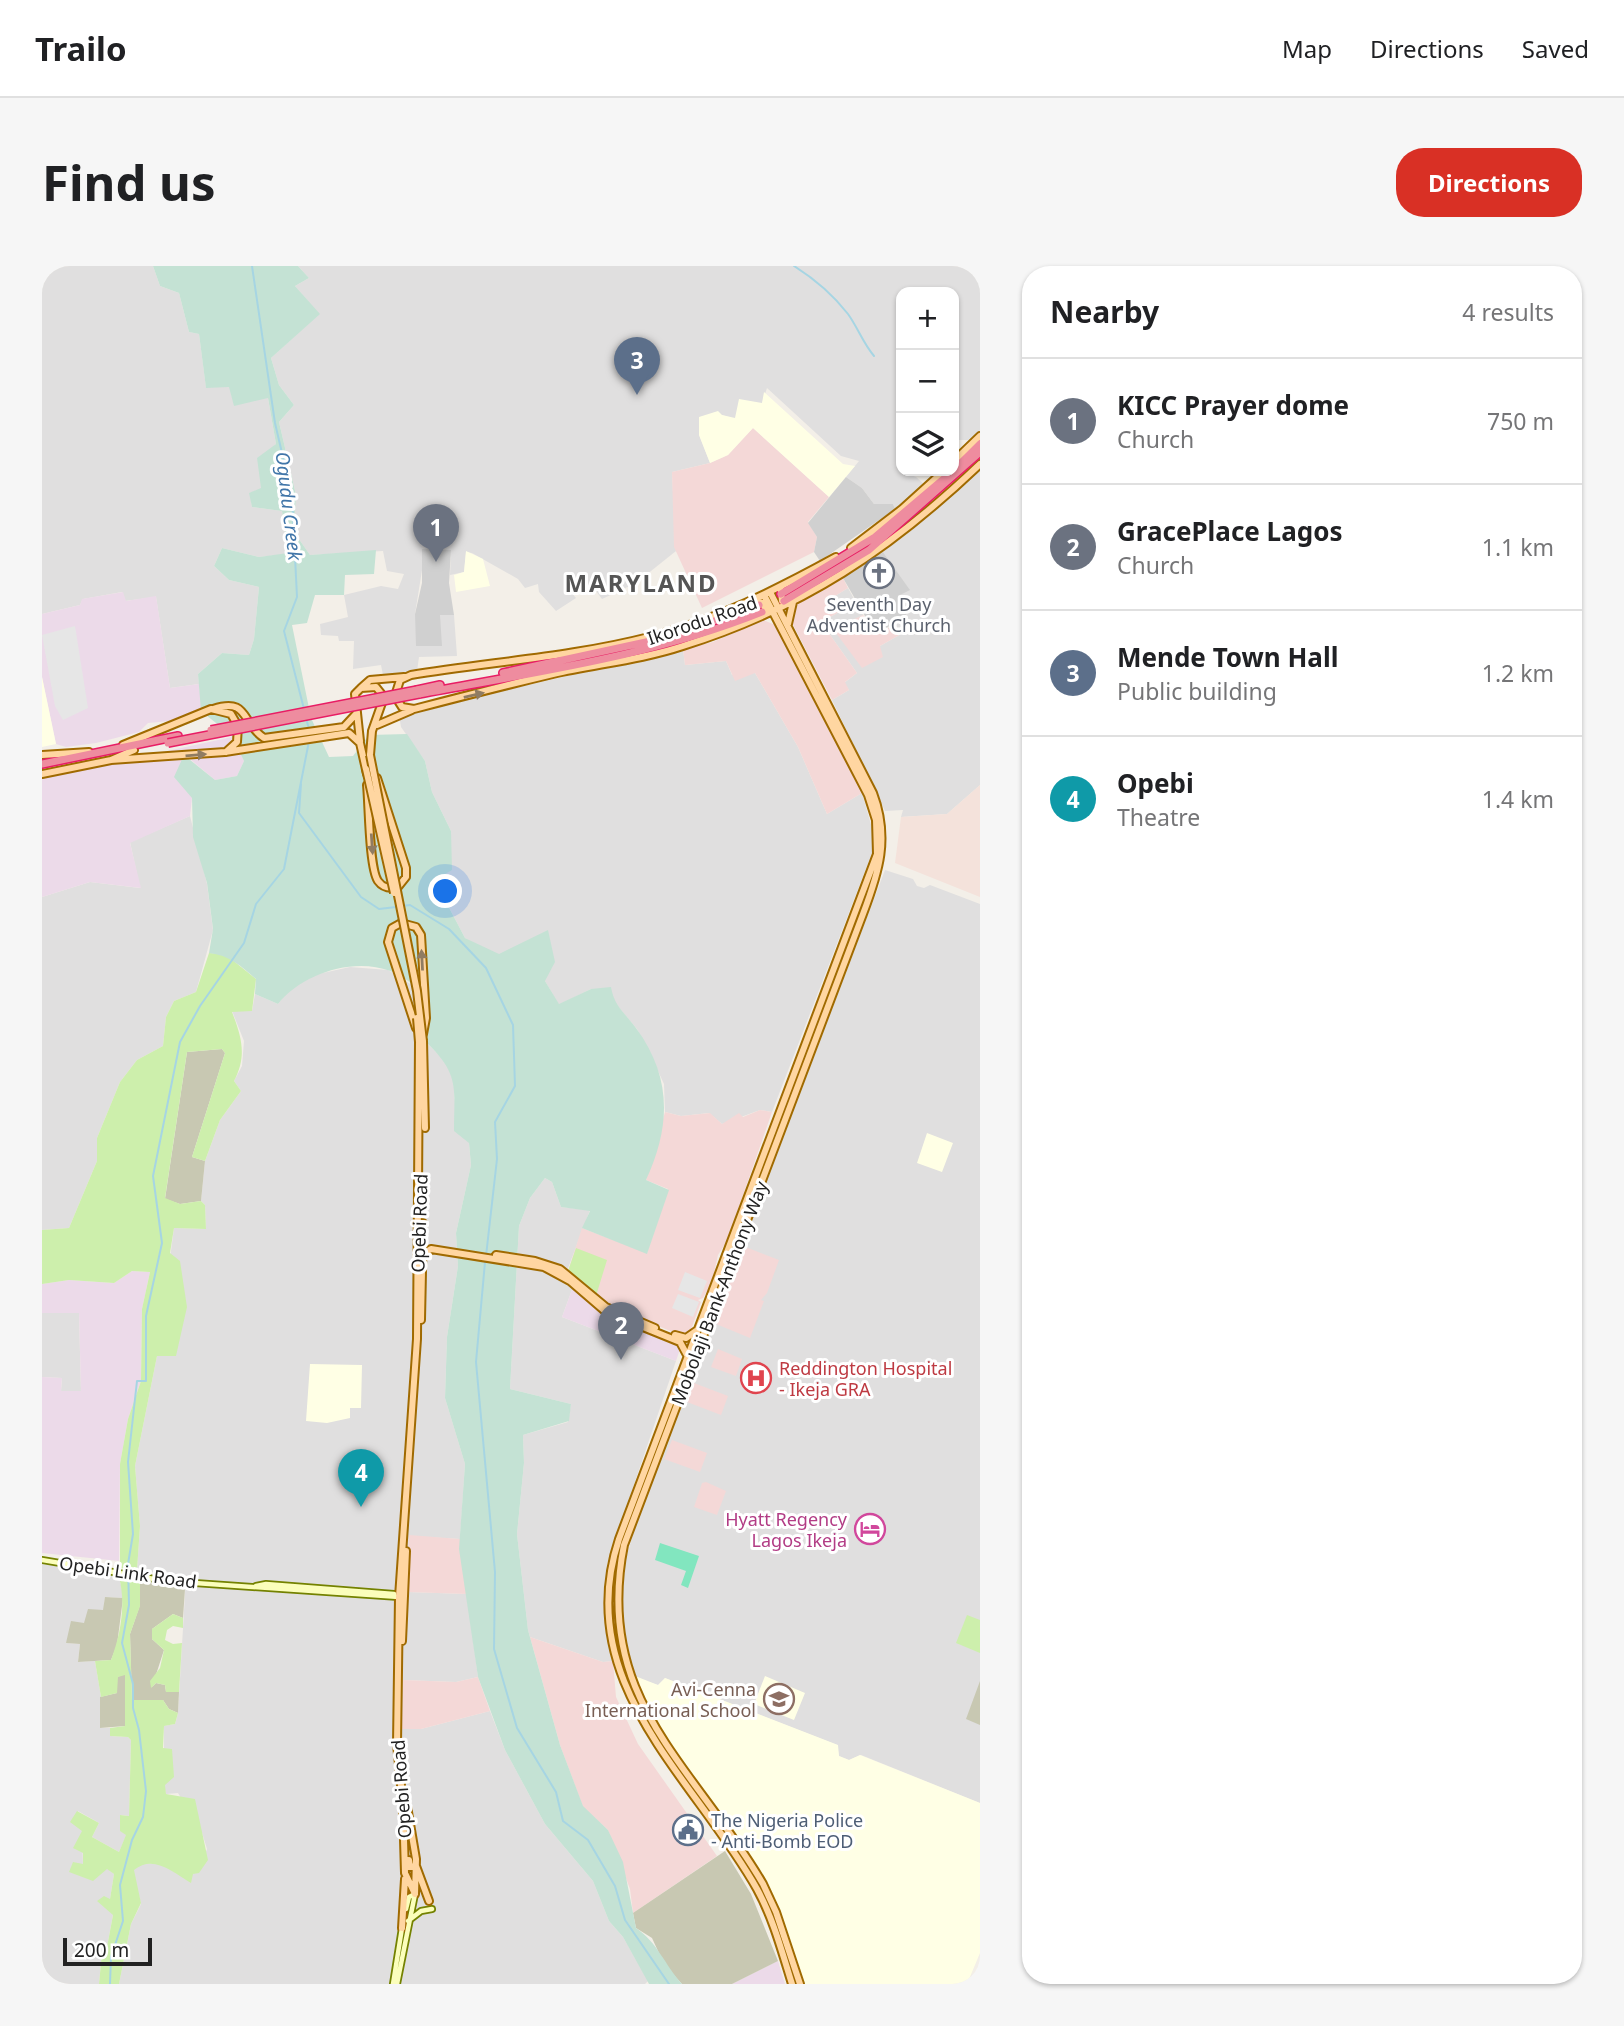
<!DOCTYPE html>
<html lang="en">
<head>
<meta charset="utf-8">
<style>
	:root { --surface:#fff; --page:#f6f6f6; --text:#202124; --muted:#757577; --line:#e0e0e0; --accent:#d93025 }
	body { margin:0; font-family:"Noto Sans",sans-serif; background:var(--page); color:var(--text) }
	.controls { position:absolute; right:21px; top:21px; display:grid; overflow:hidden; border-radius:14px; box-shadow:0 2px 5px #0004 }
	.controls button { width:63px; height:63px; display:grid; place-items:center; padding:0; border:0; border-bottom:2px solid var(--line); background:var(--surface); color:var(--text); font:35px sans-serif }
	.scale { position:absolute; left:21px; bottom:18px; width:89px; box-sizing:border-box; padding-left:7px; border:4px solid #222; border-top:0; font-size:19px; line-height:24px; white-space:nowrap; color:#222; -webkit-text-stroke:5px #fff; paint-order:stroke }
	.you { position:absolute; left:404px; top:626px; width:24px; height:24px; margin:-18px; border:5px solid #fff; border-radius:50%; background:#1a73e8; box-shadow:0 0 0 10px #1a73e833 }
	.badge { display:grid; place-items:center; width:46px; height:46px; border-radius:50%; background:var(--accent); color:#fff; font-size:23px; font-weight:700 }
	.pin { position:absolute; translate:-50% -58px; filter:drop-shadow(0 2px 4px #0008) }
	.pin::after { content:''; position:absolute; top:37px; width:24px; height:21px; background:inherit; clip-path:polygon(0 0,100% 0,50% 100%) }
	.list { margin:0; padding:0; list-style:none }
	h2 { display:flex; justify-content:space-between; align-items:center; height:91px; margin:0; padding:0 28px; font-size:30px }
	h2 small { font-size:23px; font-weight:400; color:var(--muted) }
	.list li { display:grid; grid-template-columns:46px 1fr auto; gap:21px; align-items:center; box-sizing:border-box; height:126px; padding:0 28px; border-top:2px solid var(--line) }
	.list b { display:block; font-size:26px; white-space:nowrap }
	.list p { margin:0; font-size:23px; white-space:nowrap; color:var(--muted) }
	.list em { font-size:23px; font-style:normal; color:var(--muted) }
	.icon { flex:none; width:38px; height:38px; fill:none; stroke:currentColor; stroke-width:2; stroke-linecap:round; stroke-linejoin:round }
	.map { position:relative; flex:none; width:938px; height:1718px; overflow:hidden; border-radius:28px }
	header { display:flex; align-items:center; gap:42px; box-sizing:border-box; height:98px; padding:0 35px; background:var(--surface); border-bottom:2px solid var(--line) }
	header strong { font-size:33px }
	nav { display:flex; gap:38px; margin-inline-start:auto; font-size:24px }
	.intro { display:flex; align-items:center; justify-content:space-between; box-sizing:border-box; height:168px; padding:0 42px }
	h1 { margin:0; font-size:49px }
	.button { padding:18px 32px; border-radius:28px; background:var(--accent); color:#fff; font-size:24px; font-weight:700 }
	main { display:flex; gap:42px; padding:0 42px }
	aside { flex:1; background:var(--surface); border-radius:28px; box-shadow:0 2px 5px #0004 }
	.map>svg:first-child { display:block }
	.residential { fill:#e0dfdf }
	.commercial { fill:#f4d8d7 }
	.industrial { fill:#ecdae9 }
	.education { fill:#ffffe5 }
	.religious { fill:#d0d0d0 }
	.military { fill:#f4e2db }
	.construction { fill:#c8c8b2 }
	.grass { fill:#cdefac }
	.wetland { fill:#c4e2d4 }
	.pitch { fill:#82e6bf }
	.parking { fill:#e6e6e6 }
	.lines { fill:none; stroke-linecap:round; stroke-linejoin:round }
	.stream { stroke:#a6d5e3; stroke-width:2 }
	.secondary-casing { stroke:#748200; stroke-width:8 }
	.primary-casing { stroke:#a06a00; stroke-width:10 }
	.highway-casing { stroke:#e81d64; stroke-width:10 }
	.secondary { stroke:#fbfebb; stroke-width:4.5 }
	.primary { stroke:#ffd6a1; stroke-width:6 }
	.highway { stroke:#ee8c9f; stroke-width:7 }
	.primary-bridge-casing { stroke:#a06a00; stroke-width:10; stroke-linecap:butt }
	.highway-bridge-casing { stroke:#e81d64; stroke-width:10; stroke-linecap:butt }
	.primary-bridge { stroke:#ffd6a1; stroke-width:6 }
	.highway-bridge { stroke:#ee8c9f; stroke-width:7 }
	.oneway { fill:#907c62 }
	.labels { text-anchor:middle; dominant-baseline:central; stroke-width:6; stroke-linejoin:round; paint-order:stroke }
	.worship-label { font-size:18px; fill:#5b616d; stroke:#fff }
	.street-label { font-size:18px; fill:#222; stroke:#fff }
	.health-label { font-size:18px; fill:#be3a42; stroke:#fff; text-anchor:start }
	.hotel-label { font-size:18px; fill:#b23c85; stroke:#fff; text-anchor:end }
	.education-label { font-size:18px; fill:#785e54; stroke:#fff; text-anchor:end }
	.service-label { font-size:18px; fill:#4e5e75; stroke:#fff; text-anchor:start }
	.water-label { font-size:19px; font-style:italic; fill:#4176a9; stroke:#fff }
	.district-label { font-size:24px; font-weight:bold; letter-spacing:2px; fill:#555; stroke:#fff }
</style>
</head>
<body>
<header>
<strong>Trailo</strong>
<nav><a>Map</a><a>Directions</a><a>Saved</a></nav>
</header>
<div class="intro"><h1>Find us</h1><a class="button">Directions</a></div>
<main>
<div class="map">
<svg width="938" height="1718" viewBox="0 0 938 1718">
	<rect width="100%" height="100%" fill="#f3efe8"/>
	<path class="residential" d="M0,0H111L118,20L137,27L147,66L157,68L164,121H187L226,132L234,178L224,188L219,223L208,227L210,241L240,245L246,288L217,291L180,282L172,300L187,314L217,321L212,373L207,389L180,387L156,408L157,418L128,422L114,331L83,335L80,326L41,333L38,339L0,348Z
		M256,0H938V165L930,174H912V26H859V205L874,211L883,219L853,243L851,238H832L820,222L804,211L817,195L799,190L725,122L720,137L693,153L680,149L657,169L668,197L630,206L634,285L594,317L560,333L551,321L530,327L534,332L514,345L497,326L496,318L483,322L476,313L430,287L424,286L422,306L408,309L409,284L381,298L373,348L412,349L415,390L377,391L375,405L341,409L339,399L311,403L312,375H297L296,370L279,369L278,358L306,351L302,329L339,320L356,323L362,308L345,305L341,285L268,289L252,266L254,229L237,156L252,139L237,119L229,92L277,48L253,20L267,12Z
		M938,199V519L905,548L859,551L861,544L843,545L790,434L807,424L802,417L815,407L779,356L797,346L793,330L806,322L821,349L791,364L838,380L859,368L853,358L865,348L856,330L867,323L841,286Z
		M641,383L643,399L684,395L690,409L713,407L756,481L785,548L820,527L832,569L830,587L730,846L718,844L680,858L667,847L639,850L623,846L622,818L609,790L595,763L572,736L549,723L517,739L503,715L423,672L402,632L398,610L409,565L390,526L383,495L359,461L357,449Z
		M148,550L165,618L171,664L154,726L132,735L124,751L121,780L95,794L78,816L55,872V895L27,962L0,964V631L48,616L98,622L88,576Z
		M843,604L871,613L875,620L882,622L888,619L938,638V1537L819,1489L807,1494L797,1490L795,1479L623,1412L616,1419L590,1411L577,1344L579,1310L593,1261Z
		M308,701L346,704L373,721L384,750L385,777L404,796L413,819L412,832L427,877L429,899L414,967L416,1000L405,1071L403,1132L423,1198L418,1273L367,1270L365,1326L425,1328L436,1411L414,1416L361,1414L379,1463L448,1445L463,1484L503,1558L551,1615L567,1655L581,1671L606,1715L603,1718H77L89,1658L99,1638L91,1604L100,1598L116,1597L151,1608L157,1603L165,1583L160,1567L136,1527L124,1528L122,1519V1460L133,1458L136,1447L144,1311L95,1304L98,1260L93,1200L115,1090L132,962L164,963L163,939L159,935L163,895L178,854L199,825L192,815L200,800L202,775L190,745H210L213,728L236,738L247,724L267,710Z
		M503,912L510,916L519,941L548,944L522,1013L531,1021L520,1051L634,1095L565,1298L564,1348L571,1395L561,1396L488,1371L486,1364L475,1268L482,1197L481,1169L526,1156L529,1138L468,1123L477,960L488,932Z
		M0,1047H37L39,1126L19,1125L20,1112L0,1111Z
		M0,1298L77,1311L81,1328V1332L63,1331L62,1344L42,1357L24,1377L38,1378L36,1396L53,1395L59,1431L58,1462H68V1470L86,1471L89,1474L87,1550L79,1549L85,1568L77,1586L50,1571L57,1557L36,1545L40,1565L41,1598L28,1606L65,1602L72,1608L68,1633L71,1649L65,1681L60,1686L57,1718H0Z"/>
	<path class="commercial" d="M711,162L787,231L766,256L775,271L772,286L660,342L632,281L630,206L668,197L686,189Z
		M801,312L806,322L793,330L797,346L779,356L815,407L803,416L807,424L790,434L748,353L755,338Z
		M821,349L834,369L853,358L859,368L838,380L841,391L820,402L791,363Z
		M721,354L736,360L820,527L785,548L756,481L713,407L693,415L684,395L643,399L641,383L671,376Z
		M718,844L730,846L685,975L676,989L670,1016L661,1032L656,1034L659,1036L647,1069L641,1070L576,1044L526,1005L540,962L605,987L626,923L604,914L623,846L639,850L668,847L680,858L697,847L701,851Z
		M701,980L737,994L725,1027L719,1034L722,1035L708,1072L674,1058Z
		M676,1083L700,1093L694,1110L669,1101Z
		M652,1117L686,1130L679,1149L645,1136Z
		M630,1174L665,1187L658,1206L622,1193Z
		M664,1216L684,1225L675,1249L652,1241L660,1217Z
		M367,1269L418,1273L425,1328L365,1326Z
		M488,1371L561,1396L571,1395L574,1431L596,1478L675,1590L591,1647L588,1623L566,1564L541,1541L518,1479Z
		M436,1411L448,1445L379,1463H360L361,1414L414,1416Z"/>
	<path class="industrial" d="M81,326L84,335L114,330L128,422L157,418L161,452L106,457L97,466L54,477L24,481L14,478L0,411V348L38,339L40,333Z
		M190,471L202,495L195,510L173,514L143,489L150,532L148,550L88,577L99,622L48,616L0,631V512Z
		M90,1005L108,1006L100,1043L99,1115L86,1153L78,1198L77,1295L0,1287V1111L20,1112L19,1125H39L37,1047H0V1018L27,1014L72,1017Z
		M531,1021L567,1050L639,1080L634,1095L520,1051Z
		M736,1695L743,1718H690Z"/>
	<path class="education" d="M722,126L801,198L813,200L787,231L711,162L686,189L668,197L657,169V151L676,145L680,149L693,152L697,133L720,137Z
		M424,285L441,293L448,320L414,326L412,309L422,306Z
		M0,411L14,478L0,481Z
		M885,867L911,877L900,906L875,897Z
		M268,1098L320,1099L319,1142H308V1152L285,1157L264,1155Z
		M704,1101L729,1111L724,1124L699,1114Z
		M593,1410L616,1419L623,1412L796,1479L797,1490L807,1494L818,1489L938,1537V1687L925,1718H761L736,1642L724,1617L608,1447L590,1411Z
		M723,1410L763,1427L752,1454L712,1438Z"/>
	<path class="religious" d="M804,211L820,222L832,238H851L853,243L778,295L772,286L775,271L766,257Z
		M380,283L409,284L407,317L412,349H398L400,380H374L373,348L380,317Z
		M841,286L868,324L856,330L865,348L834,369L801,312Z"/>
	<path class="military" d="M938,519V631L853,597L859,551L905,548Z"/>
	<path class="construction" d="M180,783L183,787L150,891L163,895L159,935L138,938L123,933L145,786Z
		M98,1314L143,1323L141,1352L131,1348L110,1363V1373L122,1384L110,1421L114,1417L123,1419L124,1426H137L136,1447L127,1443L121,1434L90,1435L88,1368L98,1339Z
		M63,1331L81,1332L75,1379L69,1394L36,1396L38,1378L24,1377L29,1355L42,1357L46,1343L61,1344Z
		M83,1408V1460L58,1462V1431L75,1427V1411Z
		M938,1415V1459L924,1453Z
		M683,1585L709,1628L736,1695L690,1718H640L622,1698L610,1672L594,1662L591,1647Z"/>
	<path class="grass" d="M167,687L183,688L214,713L210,745L190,746C200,772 205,790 192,815L199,825L178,854L163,895L150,891L183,787L180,783L145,786L123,932L138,938L159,935L163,939L164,963L132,962L128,987L138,995L145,1041L134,1090H115L93,1200L98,1260L95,1304L78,1302V1198L86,1153L99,1115L100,1043L108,1006L90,1005L72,1017L27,1014L0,1018V964L27,962L55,895V872L78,816L95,794L121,780L124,751L132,735L154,726Z
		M534,982L565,994L554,1030L526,1005Z
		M77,1311L98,1314V1340L88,1368L90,1434H121L127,1443L136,1447L133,1458L122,1460L121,1482L130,1483L132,1511L123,1519L124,1528L153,1533L166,1594L157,1607L151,1608L149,1617C131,1606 111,1588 92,1604L99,1637L89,1658L77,1718H57L60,1686L65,1681L71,1649L55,1635L62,1630L68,1633L72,1608L65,1603L51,1615L27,1606L31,1596L41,1598V1587L31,1582L40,1565L28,1556L35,1545L57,1557L50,1571L77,1586L84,1569L78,1565V1549L87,1550L89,1474L86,1471L68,1470V1462L83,1460V1409L76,1411L75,1427L59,1431L53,1395L69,1394C79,1368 84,1337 77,1311Z
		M131,1348L141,1352V1362L131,1360L125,1364L123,1374L131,1378L140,1377L137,1426H124L123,1419L114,1417L109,1422L108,1415L118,1402L122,1384L110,1373V1363Z
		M925,1349L938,1354V1387L914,1377Z"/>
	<path class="wetland" d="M111,0H256L267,12L253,20L278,48L229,92L237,119L252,139L237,156L254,229L252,266L268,289L334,284L332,308L303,309L302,329H273L265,357L250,359L269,452L287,491L311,490L327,469L365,468L383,495L390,526L409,565L410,604L398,611L402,632L423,672L457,688L506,664L513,696L503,715L517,738L549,723L569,721C572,740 583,747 594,762C630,811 629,860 604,914L627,924L605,988L540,962L548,945L519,941L510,916L503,912L488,932L477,960L468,1123L529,1138L527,1155L481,1169L482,1197L475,1268L486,1364L518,1479L541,1540L566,1564L581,1596L594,1662C615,1676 623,1699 640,1718H607L581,1671L567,1655L551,1615L503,1558L463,1484L436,1411L417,1283L423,1198L403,1132L405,1071L416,1000L414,967L429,899L427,877L412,865C412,822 418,809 385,777C384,761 384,733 372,720C335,683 264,702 236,738L213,728L214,713C199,700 187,689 167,687L171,663L165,617L151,571L150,532L132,511L142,489L173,514L195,510L202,495L189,469L159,445L156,408L180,387L207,389L212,373L217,321L187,314L172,300L180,282L217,291L246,287L240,245L210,241L207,227L219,222L215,192L234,178L226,132L192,140L187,121L164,122L157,68L147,66L137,27L118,20Z"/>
	<path class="pitch" d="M618,1277L657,1290L646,1322L639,1319L644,1305L613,1294Z"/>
	<path class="parking" d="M33,360L46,442L21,454L13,440L0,369Z
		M643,1006L665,1015L658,1032L636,1024Z
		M636,1028L657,1036L651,1051L630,1042Z"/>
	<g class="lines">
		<path class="stream" d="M210,0L233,157L250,230L255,331L242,365L262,443
			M752,0C771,12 792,30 806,48C816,62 821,77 832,90
			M264,452L267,463
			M259,518L257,547L319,631L337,643L354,641
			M360,640L368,639L407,663L444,702L471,759L473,820L453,856L455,893L444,990
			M443,996L434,1096L453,1306L452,1383L475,1462L514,1526L521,1555L546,1574L573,1620L583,1654L627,1718
			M68,1718L69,1691L81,1655L78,1619L90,1574L101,1551L104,1525L97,1464L91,1442V1418L80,1377L87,1339L86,1298L91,1268L86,1196L95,1115H104V1050L120,977L111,910L138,776L158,740L202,677L214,638L242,603L267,475"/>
		<g class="secondary-casing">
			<path id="secondary" d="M0,1294L124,1315L357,1331
				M214,1320L224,1318L352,1328
				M364,1643L367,1631L373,1628
				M366,1655L379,1645L390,1643
				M351,1718L360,1662
				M355,1718L373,1628"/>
		</g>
		<g class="primary-casing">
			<path id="primary" d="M912,195L938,170
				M809,282L860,243L902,205
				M794,291C734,324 674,354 607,371C529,391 448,396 369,409L358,414L353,430L360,441L372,443C418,431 465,419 511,408C555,398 599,394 641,380C761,342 848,284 938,198
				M739,324L740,335L751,336L746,358
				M728,326L831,527C848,572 837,606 821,648L582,1279C551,1433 651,1498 721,1618L734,1646L758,1718
				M722,329L826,529L834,554L835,588L577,1273C529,1417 652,1511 715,1623C731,1652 740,1686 750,1718
				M712,334L721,337L724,345L722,349
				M319,422L328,414L362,411
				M171,443C207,431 199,457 222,472L302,461L314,448
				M335,459L370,444
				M318,475L313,428L319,422L334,421L342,431L330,465L328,489
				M81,479L169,443L189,448L196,460L195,476L184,486
				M0,489L47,486
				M69,494L183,486L307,467L318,477L325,508
				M0,508L69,494L92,484
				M325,519C327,538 327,602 336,615C341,622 347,623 356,621L364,611V602L335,512
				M374,762L346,676L350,662L359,657L374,661L379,669L384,752L381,768
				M381,775L383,862
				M381,988L389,983L502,1001L528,1015L564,1046L638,1076L645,1089
				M454,989L493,995L518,1003L564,1041L613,1062
				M379,1054L381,957
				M633,1069L644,1072L654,1065
				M360,1375L364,1285
				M365,1540L374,1593L373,1628
				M367,1594L368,1601L374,1600L387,1635
				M373,1628L363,1607L361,1540L355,1478L357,1331L375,1073L377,776
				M360,1662L363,1613"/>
		</g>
		<g class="highway-casing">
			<path id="highway" d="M912,204L938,178
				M739,328L833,271L911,205
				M742,335L827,284L938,186
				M461,407L627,371L717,339
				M375,424L398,419
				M377,428C493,406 611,390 720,346
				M0,498L136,470"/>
		</g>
		<use href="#secondary" class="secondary"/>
		<use href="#primary" class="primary"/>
		<use href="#highway" class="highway"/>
		<g class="primary-bridge-casing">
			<path id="primary-bridge" d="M328,489L375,725L381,775
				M324,503L352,627
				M375,752L377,776"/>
		</g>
		<g class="highway-bridge-casing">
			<path id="highway-bridge" d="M169,464L375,424
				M126,477L377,428"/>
		</g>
		<use href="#primary-bridge" class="primary-bridge"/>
		<use href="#highway-bridge" class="highway-bridge"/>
	</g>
	<defs><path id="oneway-solid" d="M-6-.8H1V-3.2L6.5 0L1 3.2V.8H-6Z" transform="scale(1.75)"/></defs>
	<g class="oneway">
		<use href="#oneway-solid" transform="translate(432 429) rotate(-13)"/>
		<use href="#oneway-solid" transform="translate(154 489) rotate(-5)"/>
		<use href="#oneway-solid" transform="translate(330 578) rotate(86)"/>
		<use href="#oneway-solid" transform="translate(380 694) rotate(-93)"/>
	</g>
	<defs>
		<g id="church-ring" transform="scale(1.575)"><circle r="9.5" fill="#fff" stroke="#6b7280" stroke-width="1.5"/><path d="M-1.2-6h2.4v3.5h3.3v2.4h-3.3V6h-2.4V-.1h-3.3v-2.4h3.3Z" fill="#6b7280"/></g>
		<g id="hospital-ring" transform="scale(1.575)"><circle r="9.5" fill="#fff" stroke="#e0444e" stroke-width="1.5"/><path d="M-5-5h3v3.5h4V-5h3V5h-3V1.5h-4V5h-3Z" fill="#e0444e"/></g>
		<g id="hotel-ring" transform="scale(1.575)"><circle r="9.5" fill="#fff" stroke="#d1479c" stroke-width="1.5"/><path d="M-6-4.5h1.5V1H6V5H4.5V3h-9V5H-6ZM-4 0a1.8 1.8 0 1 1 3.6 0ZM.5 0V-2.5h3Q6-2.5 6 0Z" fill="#d1479c"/></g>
		<g id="school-ring" transform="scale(1.575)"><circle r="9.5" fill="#fff" stroke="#8d6e63" stroke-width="1.5"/><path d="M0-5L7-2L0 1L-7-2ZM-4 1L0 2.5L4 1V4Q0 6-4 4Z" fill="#8d6e63"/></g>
		<g id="civic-ring" transform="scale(1.575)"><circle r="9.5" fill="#fff" stroke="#5c6f8a" stroke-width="1.5"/><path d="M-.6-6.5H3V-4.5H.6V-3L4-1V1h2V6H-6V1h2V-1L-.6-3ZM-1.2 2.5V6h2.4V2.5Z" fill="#5c6f8a"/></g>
	</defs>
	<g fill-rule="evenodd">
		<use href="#church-ring" x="837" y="307"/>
		<use href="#hospital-ring" x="714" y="1112"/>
		<use href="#hotel-ring" x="828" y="1263"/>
		<use href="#school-ring" x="737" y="1433"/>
		<use href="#civic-ring" x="646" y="1564"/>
	</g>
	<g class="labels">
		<g class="worship-label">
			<text x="837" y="338">Seventh Day<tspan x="837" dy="21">Adventist Church</tspan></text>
		</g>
		<g class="street-label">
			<text transform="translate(660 354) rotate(-19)">Ikorodu Road</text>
			<text transform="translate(377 957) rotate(-88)">Opebi Road</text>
			<text transform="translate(677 1027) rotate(-69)">Mobolaji Bank-Anthony Way</text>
			<text transform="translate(86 1306) rotate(8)">Opebi Link Road</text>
			<text transform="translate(359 1523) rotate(-94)">Opebi Road</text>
		</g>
		<g class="health-label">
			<text x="737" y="1102">Reddington Hospital<tspan x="737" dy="21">- Ikeja GRA</tspan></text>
		</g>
		<g class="hotel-label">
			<text x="805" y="1253">Hyatt Regency<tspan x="805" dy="21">Lagos Ikeja</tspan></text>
		</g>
		<g class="education-label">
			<text x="714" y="1423">Avi-Cenna<tspan x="714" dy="21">International School</tspan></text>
		</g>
		<g class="service-label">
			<text x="669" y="1554">The Nigeria Police<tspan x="669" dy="21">- Anti-Bomb EOD</tspan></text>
		</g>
		<g class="water-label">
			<text transform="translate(247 240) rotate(83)">Ogudu Creek</text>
		</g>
		<g class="district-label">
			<text x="599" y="316">MARYLAND</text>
		</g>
	</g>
</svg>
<div class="controls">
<button>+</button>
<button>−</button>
<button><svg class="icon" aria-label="layers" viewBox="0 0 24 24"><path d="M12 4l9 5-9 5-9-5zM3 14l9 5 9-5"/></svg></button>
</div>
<div class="scale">200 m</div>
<div class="you"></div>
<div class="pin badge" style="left:394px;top:296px;background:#6b7280">1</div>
<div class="pin badge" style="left:579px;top:1094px;background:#6b7280">2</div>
<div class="pin badge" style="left:595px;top:129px;background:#5c6f8a">3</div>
<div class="pin badge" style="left:319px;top:1241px;background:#0f9aa8">4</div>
</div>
<aside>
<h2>Nearby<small>4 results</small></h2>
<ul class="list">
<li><span class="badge" style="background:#6b7280">1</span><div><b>KICC Prayer dome</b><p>Church</p></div><em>750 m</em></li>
<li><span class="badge" style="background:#6b7280">2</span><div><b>GracePlace Lagos</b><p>Church</p></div><em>1.1 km</em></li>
<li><span class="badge" style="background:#5c6f8a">3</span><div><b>Mende Town Hall</b><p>Public building</p></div><em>1.2 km</em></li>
<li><span class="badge" style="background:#0f9aa8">4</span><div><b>Opebi</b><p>Theatre</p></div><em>1.4 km</em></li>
</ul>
</aside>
</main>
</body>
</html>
